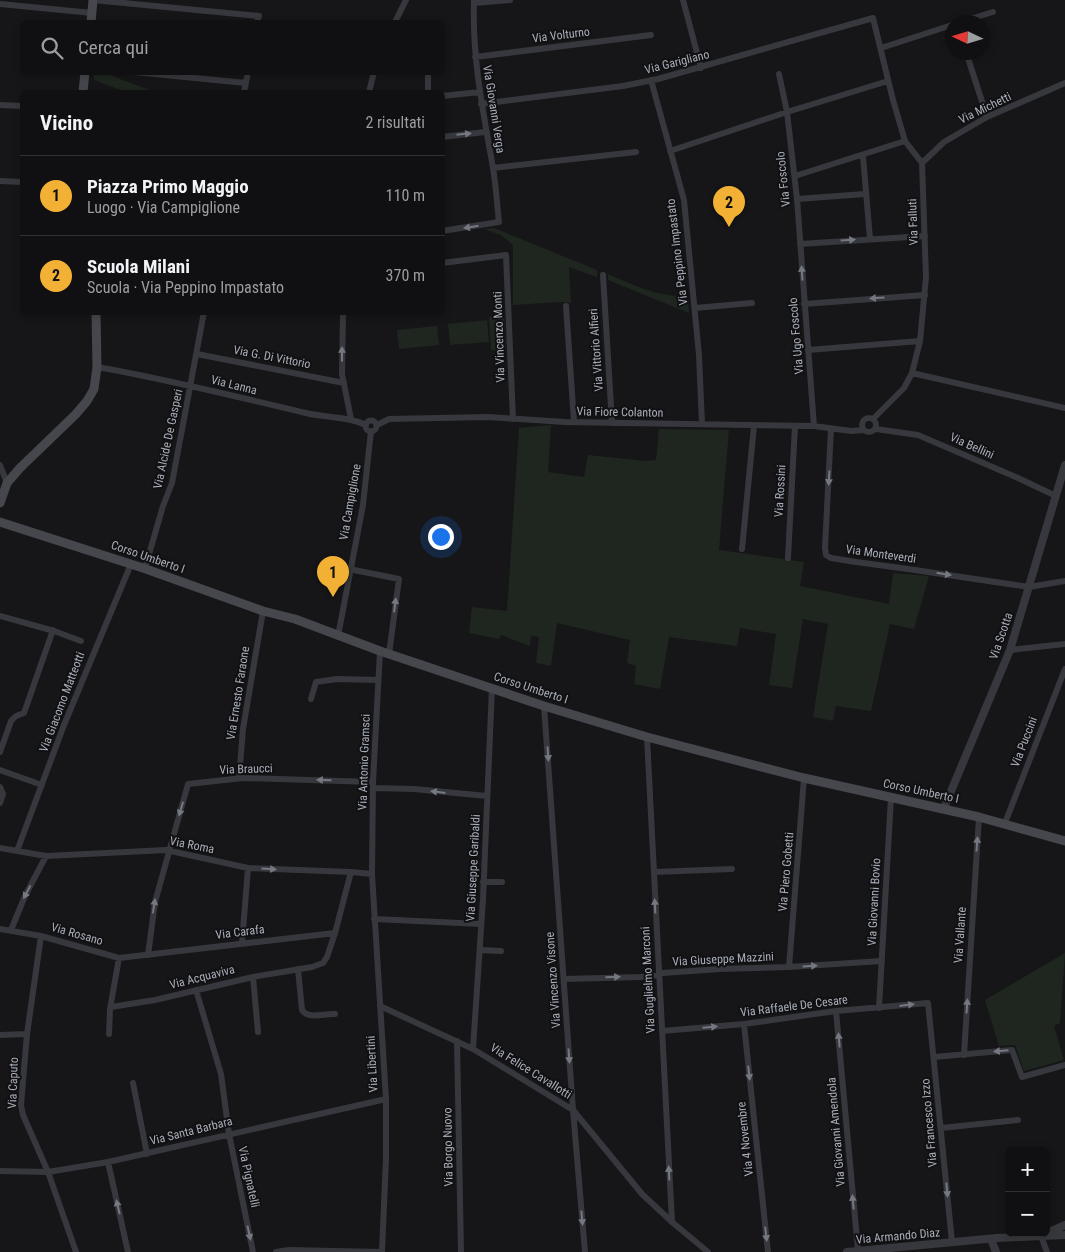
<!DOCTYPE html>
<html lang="it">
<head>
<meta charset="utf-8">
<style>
	:root { --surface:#101012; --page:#1e1e20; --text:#f1f3f6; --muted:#9c9d9f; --line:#303032; --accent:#f2b134 }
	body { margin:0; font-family:"Roboto Condensed",sans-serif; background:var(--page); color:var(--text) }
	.controls { position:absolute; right:15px; bottom:15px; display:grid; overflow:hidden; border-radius:8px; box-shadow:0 2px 8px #0003 }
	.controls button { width:45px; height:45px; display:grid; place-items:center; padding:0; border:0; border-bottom:1px solid var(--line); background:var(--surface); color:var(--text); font:25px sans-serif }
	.compass { position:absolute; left:945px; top:15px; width:45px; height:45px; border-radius:50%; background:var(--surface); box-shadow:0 2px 8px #0003; rotate:274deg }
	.you { position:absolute; left:440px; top:536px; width:18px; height:18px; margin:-12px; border:4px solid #fff; border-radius:50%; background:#1a73e8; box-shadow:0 0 0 8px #1a73e833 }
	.badge { display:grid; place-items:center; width:32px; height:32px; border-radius:50%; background:var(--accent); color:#111; font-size:16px; font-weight:700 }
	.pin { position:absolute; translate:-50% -41px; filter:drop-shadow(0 1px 2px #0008) }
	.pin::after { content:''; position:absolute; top:26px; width:18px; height:15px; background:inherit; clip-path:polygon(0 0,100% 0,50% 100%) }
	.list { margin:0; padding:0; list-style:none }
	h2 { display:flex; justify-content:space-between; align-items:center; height:65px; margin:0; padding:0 20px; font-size:21px }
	h2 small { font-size:16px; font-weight:400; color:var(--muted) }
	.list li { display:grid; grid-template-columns:32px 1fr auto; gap:15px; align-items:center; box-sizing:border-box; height:80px; padding:0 20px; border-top:1px solid var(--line) }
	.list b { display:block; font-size:19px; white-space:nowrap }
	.list p { margin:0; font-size:16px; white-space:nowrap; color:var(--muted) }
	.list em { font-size:16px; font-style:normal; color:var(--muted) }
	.icon { flex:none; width:28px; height:28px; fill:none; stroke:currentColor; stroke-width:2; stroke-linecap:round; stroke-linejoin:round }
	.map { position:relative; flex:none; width:1065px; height:1252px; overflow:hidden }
	.search { position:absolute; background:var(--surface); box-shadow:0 2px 8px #0003; left:20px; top:20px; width:425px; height:55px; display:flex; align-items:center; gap:12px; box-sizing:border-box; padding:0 18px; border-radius:8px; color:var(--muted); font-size:19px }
	.panel { position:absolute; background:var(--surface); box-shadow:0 2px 8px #0003; left:20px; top:90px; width:425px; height:225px; border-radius:8px }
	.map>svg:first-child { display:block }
	.green { fill:#1e261f }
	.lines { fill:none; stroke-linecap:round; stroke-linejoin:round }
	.minor { stroke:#37383d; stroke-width:6 }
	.tertiary { stroke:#37383d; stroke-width:8 }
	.secondary { stroke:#45474d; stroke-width:9 }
	.oneway { fill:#757881 }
	.labels { text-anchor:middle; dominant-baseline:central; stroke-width:4; stroke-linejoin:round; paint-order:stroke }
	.street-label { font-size:12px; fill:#a8adb8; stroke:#111113 }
</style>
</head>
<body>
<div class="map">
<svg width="1065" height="1252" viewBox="0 0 1065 1252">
	<rect width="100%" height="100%" fill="#161618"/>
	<path class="green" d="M94,73H104L155,92H126L94,80Z
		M494,228L597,270V277L569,267L571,303L560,302L513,305V245L501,235L484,229Z
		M608,274C633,285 661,298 688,296L689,313L608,280Z
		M504,316L506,349L491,350L489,317Z
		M487,320L489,342L450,345L448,324Z
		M437,326L439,345L399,349L397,330Z
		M551,425L548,472L584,477L588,455L646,461L656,460L659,429L729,430L719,550L804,562L800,586L889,604L893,573L929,576L914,629L890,624L871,711L836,706L833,721L813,717L828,624L803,619L792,688L769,685L776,634L740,628L737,646L669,637L660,689L634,684L636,666L627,663L630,640L557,623L551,666L536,663L539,637L531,636L530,646L501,635L499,639L469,633L472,607L507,611L519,428Z
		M1065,953L1060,1023L1054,1026L1064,1060L1024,1071L1015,1045L999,1046L985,1000Z"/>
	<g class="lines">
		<path class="minor" d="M93,0L259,16L257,22
			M683,0L701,68
			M474,3L510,0
			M0,4L92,13
			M395,22L406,0
			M960,22L993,12
			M881,48L952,25
			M966,52L987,117
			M475,57L651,35
			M134,72L246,83
			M428,72V92
			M779,74L787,112L797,199L814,426
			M651,80L684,200L699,355L702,424
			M244,92L248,72
			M369,92L374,72
			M442,96L480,92
			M481,104L623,86L658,79L873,18L893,100L905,141L922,163L926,277L920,341L912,373L904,388L873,419
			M0,105L22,106
			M442,137L485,132
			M670,151L787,112L888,81
			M863,156L870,239
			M922,163L944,142L987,117L1065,83
			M493,168L636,152
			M795,176L905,141
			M0,181L22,182
			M797,199L865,194
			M442,231L499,222C497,204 496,186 493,168C483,110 472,60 474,0
			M800,244L925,236
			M442,263L506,255L513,419
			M603,275L612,423
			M804,304L925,295
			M566,306L574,422
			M695,308L752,303
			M343,312L342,374L351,419
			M808,350L920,341
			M197,354L344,383
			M97,367C167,379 237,397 306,413C326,418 347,416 366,425
			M912,373L1065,408
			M862 425a7 7 0 1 1 14 0a7 7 0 1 1-14 0Z
			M365.5 426a5.5 5.5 0 1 1 11 0a5.5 5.5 0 1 1-11 0Z
			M377,425L389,419L488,417L565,422L814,426L851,431L864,430
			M831,429L825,548L826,555L831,558L856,562L908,569L1029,587L1065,581
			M876,429L918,435L1018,478L1056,496
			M0,465L7,483
			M742,549L754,426
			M788,558L795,426
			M145,568L163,506L172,483L204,312
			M349,569L399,579L389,654
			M0,616L54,631L81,641
			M338,636L363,505L371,431
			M1010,650L1065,644
			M380,651L373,782L372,874L386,1099V1159L382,1252
			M311,699L316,682L337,679L378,680
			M544,706L573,1110L585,1252
			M647,737L672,1222
			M0,752L11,721L16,716L24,713L53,630
			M0,770L42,785
			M239,778L243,729L263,611
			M0,787L3,794L0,803
			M373,788L414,789L487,796
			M1005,823L1065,669
			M0,848L46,856L166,850L248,868L351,872
			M17,851L64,725L131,564
			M654,872L732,869
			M483,882H502
			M374,919L481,924
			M0,929L41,936L119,958L335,933
			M11,930L25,896L46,856
			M41,936L27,1034L21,1105L23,1115L48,1172L76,1252
			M242,943L248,868
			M480,950L501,951
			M148,955L155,902L188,784L243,778L373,782
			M789,967L804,778
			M298,969L302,1010C309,1020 324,1013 335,1014
			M253,977L258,1032
			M564,979L640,977L653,976L663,973L720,969L789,967L882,961
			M196,990L221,1074L229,1134L253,1252
			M380,1006L473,1049L573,1110L642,1194L672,1222L708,1252
			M111,1007L155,1000L253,977L312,967L323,963L327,957L335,933L351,872L372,874
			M879,1008L891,797
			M836,1011L858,1250
			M744,1024L768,1252
			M662,1031L744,1024L836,1011L928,1003L952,1242
			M109,1034L110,1009L119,958
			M0,1035L27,1034
			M457,1041L461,1252
			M473,1049L483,899L492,688
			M964,1055L979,817
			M934,1057L1012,1050L1022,1077L1065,1065
			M133,1083L147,1154
			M941,1128L1018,1120
			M108,1162L128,1252
			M0,1171L48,1172L108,1162L386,1099
			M1041,1236L1047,1252
			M276,1252L289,1250L382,1252"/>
		<path class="tertiary" d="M944,808L1010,650L1065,465
			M1045,1234L1065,1225
			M991,1239L996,1252
			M847,1252L997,1238L1065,1235"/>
		<path class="secondary" d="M91,22L93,0
			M83,92L85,72
			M0,503L7,483L20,468L76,414L87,401L94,389L97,367L96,312
			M0,522L143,568L263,611L295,619L380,651L544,706L647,737L804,778L979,817L1065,841"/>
	</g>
	<defs><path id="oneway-solid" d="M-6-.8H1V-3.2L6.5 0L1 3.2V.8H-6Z" transform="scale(1.25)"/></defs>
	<g class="oneway">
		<use href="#oneway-solid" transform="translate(464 134) rotate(-6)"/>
		<use href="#oneway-solid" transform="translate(471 227) rotate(171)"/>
		<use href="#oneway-solid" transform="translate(848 240) rotate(-4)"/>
		<use href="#oneway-solid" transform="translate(802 273) rotate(-94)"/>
		<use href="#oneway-solid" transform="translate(877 298) rotate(176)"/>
		<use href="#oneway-solid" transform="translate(342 354) rotate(-90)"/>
		<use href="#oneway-solid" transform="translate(829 478) rotate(93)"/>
		<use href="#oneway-solid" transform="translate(944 574) rotate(9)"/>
		<use href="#oneway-solid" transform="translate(395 605) rotate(-83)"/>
		<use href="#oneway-solid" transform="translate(548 754) rotate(86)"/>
		<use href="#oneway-solid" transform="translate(324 780) rotate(-178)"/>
		<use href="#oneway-solid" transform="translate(438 792) rotate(-173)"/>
		<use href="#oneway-solid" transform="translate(181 809) rotate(106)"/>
		<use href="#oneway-solid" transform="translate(977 844) rotate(-86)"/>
		<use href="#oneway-solid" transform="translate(269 869) rotate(3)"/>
		<use href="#oneway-solid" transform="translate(27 892) rotate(118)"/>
		<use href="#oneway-solid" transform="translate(154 906) rotate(-81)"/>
		<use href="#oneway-solid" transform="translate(655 906) rotate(-93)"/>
		<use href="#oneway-solid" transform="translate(810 966) rotate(-4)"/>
		<use href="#oneway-solid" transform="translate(613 977) rotate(-2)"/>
		<use href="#oneway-solid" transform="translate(907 1005) rotate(-7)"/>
		<use href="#oneway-solid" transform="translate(967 1006) rotate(-86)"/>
		<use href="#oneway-solid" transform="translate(710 1027) rotate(-5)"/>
		<use href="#oneway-solid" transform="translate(839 1040) rotate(-95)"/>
		<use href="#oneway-solid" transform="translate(1001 1051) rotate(175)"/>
		<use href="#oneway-solid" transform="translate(569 1056) rotate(86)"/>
		<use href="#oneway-solid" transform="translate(749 1073) rotate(84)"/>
		<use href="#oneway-solid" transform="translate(669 1173) rotate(-93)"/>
		<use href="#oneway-solid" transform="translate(947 1190) rotate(85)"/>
		<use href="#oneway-solid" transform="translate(853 1202) rotate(-95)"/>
		<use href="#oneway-solid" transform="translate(118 1207) rotate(-103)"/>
		<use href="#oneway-solid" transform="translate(582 1218) rotate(85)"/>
		<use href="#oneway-solid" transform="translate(249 1233) rotate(78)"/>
		<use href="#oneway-solid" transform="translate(766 1234) rotate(84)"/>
	</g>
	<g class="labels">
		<g class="street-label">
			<text transform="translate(561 35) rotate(-7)">Via Volturno</text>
			<text transform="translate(677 62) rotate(-14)">Via Garigliano</text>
			<text transform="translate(985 108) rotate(-26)">Via Michetti</text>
			<text transform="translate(494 109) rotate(81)">Via Giovanni Verga</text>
			<text transform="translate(783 179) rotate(-96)">Via Foscolo</text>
			<text transform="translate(913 222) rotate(-92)">Via Falluti</text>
			<text transform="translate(677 252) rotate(-97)">Via Peppino Impastato</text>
			<text transform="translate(796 336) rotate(-95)">Via Ugo Foscolo</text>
			<text transform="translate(499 337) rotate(-92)">Via Vincenzo Monti</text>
			<text transform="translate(596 350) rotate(-94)">Via Vittorio Alfieri</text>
			<text transform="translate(272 357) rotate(11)">Via G. Di Vittorio</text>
			<text transform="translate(234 385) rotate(14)">Via Lanna</text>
			<text transform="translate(620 412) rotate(1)">Via Fiore Colanton</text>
			<text transform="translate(168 439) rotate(-78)">Via Alcide De Gasperi</text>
			<text transform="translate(972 446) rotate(24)">Via Bellini</text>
			<text transform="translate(780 491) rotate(-87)">Via Rossini</text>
			<text transform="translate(350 502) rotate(-80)">Via Campiglione</text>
			<text transform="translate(881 554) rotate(8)">Via Monteverdi</text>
			<text transform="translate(148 557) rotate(19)">Corso Umberto I</text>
			<text transform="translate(1001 636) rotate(-71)">Via Scotta</text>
			<text transform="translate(531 688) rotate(18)">Corso Umberto I</text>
			<text transform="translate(238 693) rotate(-81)">Via Ernesto Faraone</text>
			<text transform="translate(62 702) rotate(-69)">Via Giacomo Matteotti</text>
			<text transform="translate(1024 742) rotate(-69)">Via Puccini</text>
			<text transform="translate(364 762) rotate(-88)">Via Antonio Gramsci</text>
			<text transform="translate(246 769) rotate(-2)">Via Braucci</text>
			<text transform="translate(921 791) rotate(12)">Corso Umberto I</text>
			<text transform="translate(192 845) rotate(11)">Via Roma</text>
			<text transform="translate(473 868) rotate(-87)">Via Giuseppe Garibaldi</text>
			<text transform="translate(786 872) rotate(-85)">Via Piero Gobetti</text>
			<text transform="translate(874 902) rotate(-87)">Via Giovanni Bovio</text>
			<text transform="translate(240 932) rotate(-7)">Via Carafa</text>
			<text transform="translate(77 934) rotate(16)">Via Rosano</text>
			<text transform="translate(960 935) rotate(-86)">Via Vallante</text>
			<text transform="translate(723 959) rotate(-3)">Via Giuseppe Mazzini</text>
			<text transform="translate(202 977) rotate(-14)">Via Acquaviva</text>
			<text transform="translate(553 980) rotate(-94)">Via Vincenzo Visone</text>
			<text transform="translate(648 980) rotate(-93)">Via Guglielmo Marconi</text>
			<text transform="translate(794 1006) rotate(-7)">Via Raffaele De Cesare</text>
			<text transform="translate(372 1064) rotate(-93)">Via Libertini</text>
			<text transform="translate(531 1071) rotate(32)">Via Felice Cavallotti</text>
			<text transform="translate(13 1083) rotate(-88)">Via Caputo</text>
			<text transform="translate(929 1123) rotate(-95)">Via Francesco Izzo</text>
			<text transform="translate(191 1131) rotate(-14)">Via Santa Barbara</text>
			<text transform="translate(836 1132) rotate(-95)">Via Giovanni Amendola</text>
			<text transform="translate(745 1139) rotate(-96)">Via 4 Novembre</text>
			<text transform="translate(448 1147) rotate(-91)">Via Borgo Nuovo</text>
			<text transform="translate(249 1177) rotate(78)">Via Pignatelli</text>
			<text transform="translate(898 1236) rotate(-5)">Via Armando Diaz</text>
		</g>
	</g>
</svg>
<div class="controls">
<button>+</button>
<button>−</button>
</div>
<svg class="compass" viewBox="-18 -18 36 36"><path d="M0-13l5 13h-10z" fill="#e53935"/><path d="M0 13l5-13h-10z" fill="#9c9d9f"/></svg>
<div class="you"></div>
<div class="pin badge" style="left:333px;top:597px">1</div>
<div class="pin badge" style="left:729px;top:227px">2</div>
<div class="search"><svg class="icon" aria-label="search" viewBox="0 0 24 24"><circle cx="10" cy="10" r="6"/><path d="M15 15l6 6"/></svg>Cerca qui</div>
<section class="panel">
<h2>Vicino<small>2 risultati</small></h2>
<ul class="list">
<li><span class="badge">1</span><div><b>Piazza Primo Maggio</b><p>Luogo · Via Campiglione</p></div><em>110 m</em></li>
<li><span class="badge">2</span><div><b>Scuola Milani</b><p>Scuola · Via Peppino Impastato</p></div><em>370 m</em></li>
</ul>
</section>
</div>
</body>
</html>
